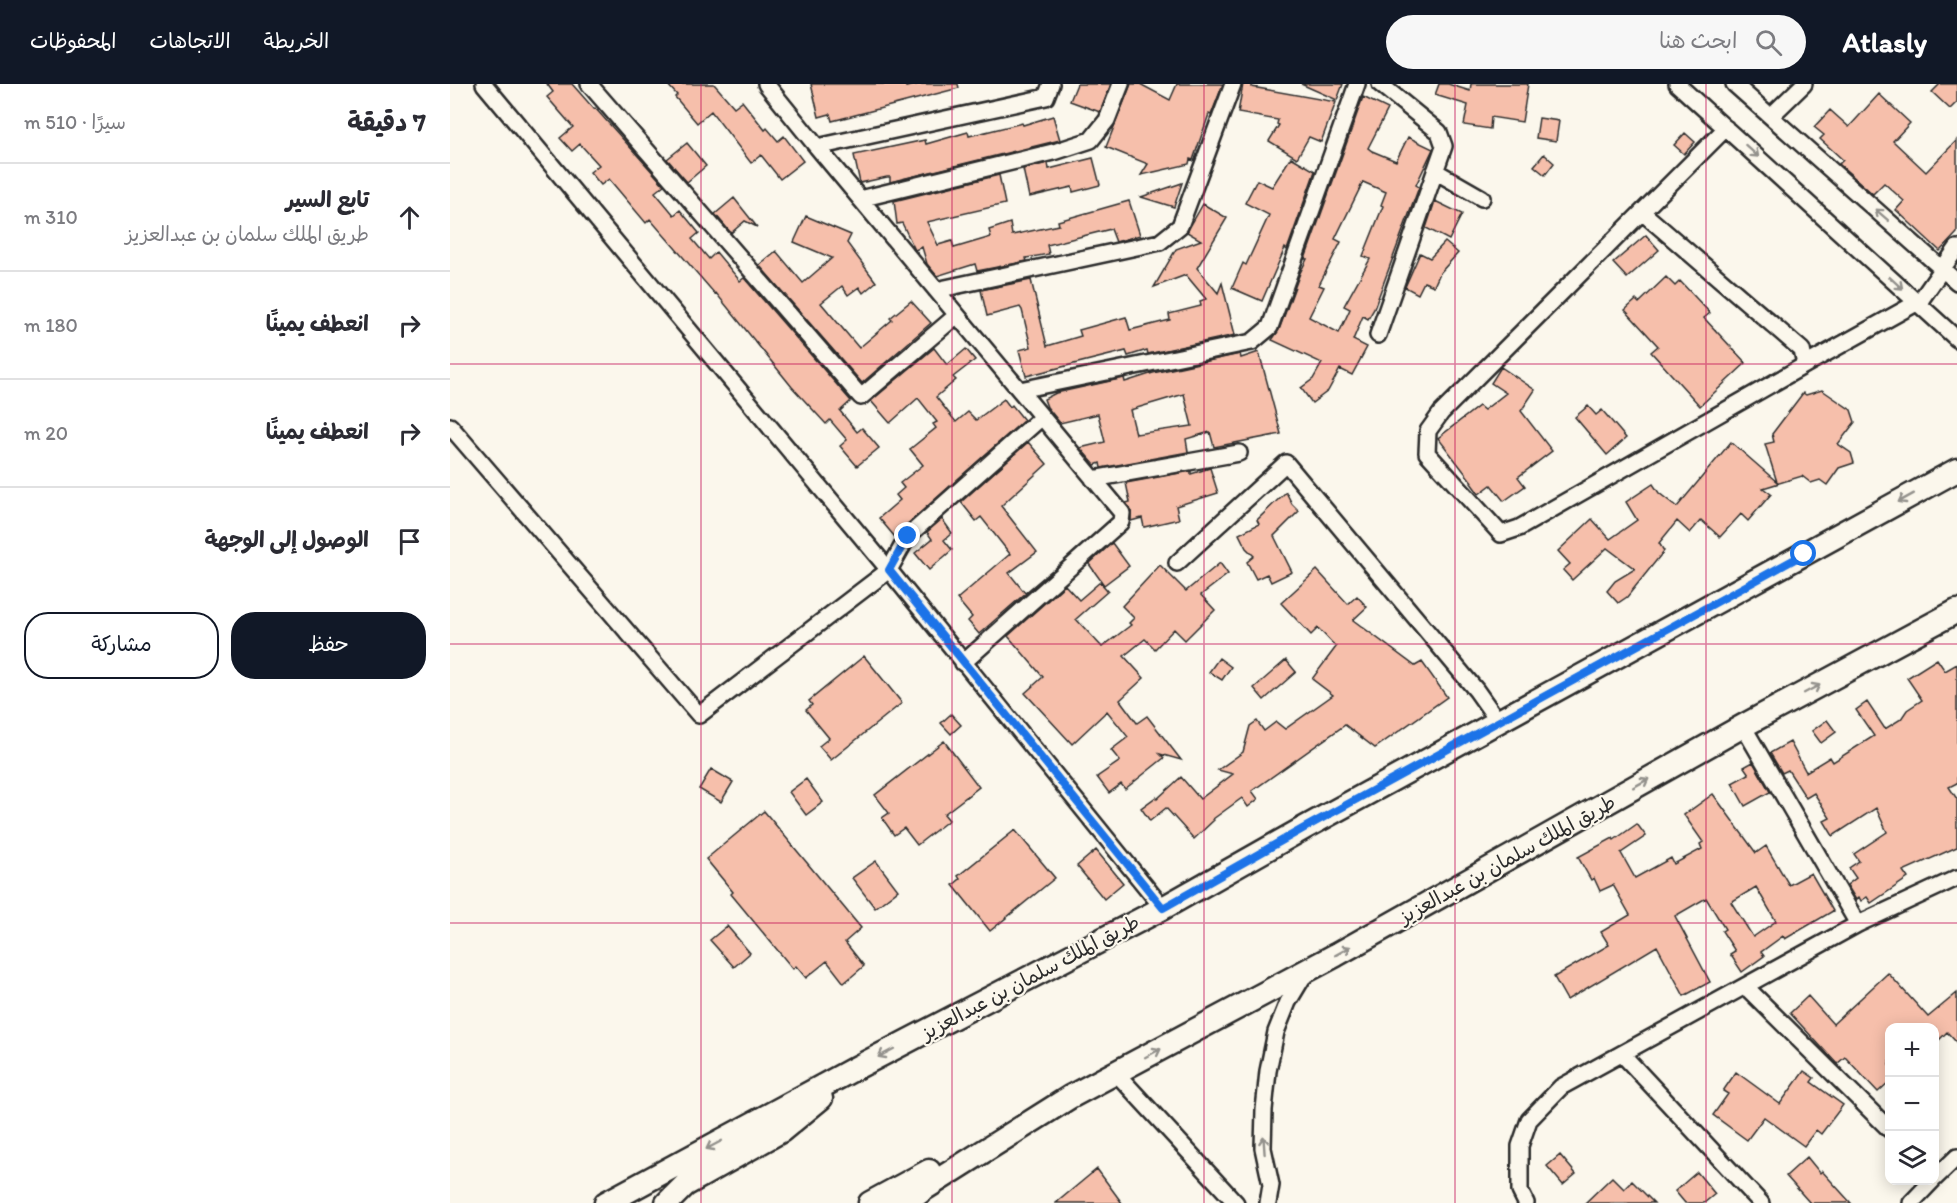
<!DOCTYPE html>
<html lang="ar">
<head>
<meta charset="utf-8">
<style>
	:root { --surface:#fff; --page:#f7f7f7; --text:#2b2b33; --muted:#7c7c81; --line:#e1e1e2; --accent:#111827 }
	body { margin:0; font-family:Itim,"Playpen Sans Arabic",sans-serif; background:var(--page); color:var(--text); direction:rtl }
	.controls { position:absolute; right:18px; bottom:18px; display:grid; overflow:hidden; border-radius:12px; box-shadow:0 3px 15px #0003 }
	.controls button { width:54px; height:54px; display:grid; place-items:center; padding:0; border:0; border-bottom:2px solid var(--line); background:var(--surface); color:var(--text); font:30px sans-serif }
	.stop { position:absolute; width:18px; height:18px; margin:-14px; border:4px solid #1a73e8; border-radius:50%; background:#fff }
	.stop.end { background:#1a73e8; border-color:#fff; box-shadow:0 2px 6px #0008 }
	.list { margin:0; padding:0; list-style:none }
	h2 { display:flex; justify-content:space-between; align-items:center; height:78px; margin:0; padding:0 24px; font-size:26px }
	h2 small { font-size:20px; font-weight:400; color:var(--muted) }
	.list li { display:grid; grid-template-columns:39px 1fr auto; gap:18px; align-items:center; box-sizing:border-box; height:108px; padding:0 24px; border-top:2px solid var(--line) }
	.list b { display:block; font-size:22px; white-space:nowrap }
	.list p { margin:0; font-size:20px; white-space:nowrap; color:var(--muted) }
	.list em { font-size:20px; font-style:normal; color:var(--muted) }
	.actions { display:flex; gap:12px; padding:18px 24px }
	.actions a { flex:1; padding:14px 0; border:2px solid var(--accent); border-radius:24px; text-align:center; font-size:21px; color:var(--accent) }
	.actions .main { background:var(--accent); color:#fff }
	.icon { flex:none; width:33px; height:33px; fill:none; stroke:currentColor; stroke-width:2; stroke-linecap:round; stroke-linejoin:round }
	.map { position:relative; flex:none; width:1507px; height:1119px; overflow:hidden; direction:ltr }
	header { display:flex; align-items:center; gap:36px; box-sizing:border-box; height:84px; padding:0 30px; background:var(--accent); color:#fff }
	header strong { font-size:28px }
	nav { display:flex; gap:33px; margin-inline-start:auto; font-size:21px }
	.search { width:420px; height:54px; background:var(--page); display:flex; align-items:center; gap:15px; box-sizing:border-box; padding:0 21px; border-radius:33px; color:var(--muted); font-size:22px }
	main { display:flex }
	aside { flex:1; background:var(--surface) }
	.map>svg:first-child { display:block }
	.building { fill:#f6bfab; stroke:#2b2b2b; stroke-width:1.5; fill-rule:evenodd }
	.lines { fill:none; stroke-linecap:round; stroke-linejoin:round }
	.minor-casing { stroke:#2b2b2b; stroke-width:20 }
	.primary-casing { stroke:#2b2b2b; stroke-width:27 }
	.minor { stroke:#fbf7ec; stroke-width:15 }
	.primary { stroke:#fbf7ec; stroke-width:22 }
	.oneway { stroke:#93918c }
	.route { stroke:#1a73e8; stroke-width:8 }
	.grid { fill:none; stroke:#c2185b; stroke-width:1.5; stroke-opacity:0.55 }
	.labels { text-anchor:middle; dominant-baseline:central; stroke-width:4.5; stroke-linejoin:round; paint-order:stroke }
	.street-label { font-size:20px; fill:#2b2b2b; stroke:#fbf7ec }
</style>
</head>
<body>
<header>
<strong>Atlasly</strong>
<div class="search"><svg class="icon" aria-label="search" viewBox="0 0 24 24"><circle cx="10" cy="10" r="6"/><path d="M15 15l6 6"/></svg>ابحث هنا</div>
<nav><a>الخريطة</a><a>الاتجاهات</a><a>المحفوظات</a></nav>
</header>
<main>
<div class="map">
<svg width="1507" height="1119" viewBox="0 0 1507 1119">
	<rect width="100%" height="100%" fill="#fbf7ec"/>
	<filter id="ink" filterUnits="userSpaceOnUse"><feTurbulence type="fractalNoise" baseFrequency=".0167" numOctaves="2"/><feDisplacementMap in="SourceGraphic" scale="12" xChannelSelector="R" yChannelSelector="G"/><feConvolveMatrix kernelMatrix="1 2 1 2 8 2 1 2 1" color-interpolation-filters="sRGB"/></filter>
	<g filter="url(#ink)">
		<path class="building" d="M97,0H122L144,25L145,24L214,101L205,108L224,131L230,126L249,149L242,155L259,175L266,168L290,197L294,194L401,317L390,327L407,348L412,344L429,364L407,382L390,362L397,356L380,336L376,340L342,303L266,209L265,210L200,135L196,139L159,95L151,101L140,88L149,81L130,60L122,67L110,54L123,43L97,13L103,8Z
			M217,0H264L284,23L292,17L315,46L317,44L328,57L334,52L353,77L330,95L311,71L301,79L261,27L247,39L225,13L227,11Z
			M361,0H455L456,3L469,0H508L509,4L382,37L380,30L369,33Z
			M627,0H661L650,28L620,17Z
			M681,0H690L720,16L727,0H773L761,31L759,30L743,76L740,75L739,80L691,91L698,80L656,63Z
			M793,0H802V3L886,18L871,58L859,53L847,74L819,57L829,41L827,40L828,36L788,29Z
			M851,0H893L887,16Z
			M989,0H998L1020,7L1021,0H1078L1072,38L1041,33L1040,45L1014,41L1018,21L985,11Z
			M1490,0H1507V18L1500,25L1482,8Z
			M1429,10L1460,39L1443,57L1476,88L1507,56V149L1490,167L1446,126L1454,117L1434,99L1423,110L1389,80L1393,76L1370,55L1374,51L1364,43L1380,26L1399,43Z
			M913,13L938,25L918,64L922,67L946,77L958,53L983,65L966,101L969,103L924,225L918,235L913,232L903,256L917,263L902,291L890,285L878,307L862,319L851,304L863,295L872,279L822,256L829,246L850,189L857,175H855ZM913,98L936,108L931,121L933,122L913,172L920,175L894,222L900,225L889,249L859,233L874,203L869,201L891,158L885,155Z
			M603,32L610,56L440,98V93H437L410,99L404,71L475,56L476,60L518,48L519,52L572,39L573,41Z
			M1089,34L1109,37L1106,57L1086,54Z
			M1235,49L1245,58L1234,70L1224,61Z
			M237,59L256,82L237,98L217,75Z
			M1094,70L1104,79L1095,91L1084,82Z
			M841,73L865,87L837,166L835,164L812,217L782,204L793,179L796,181L819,131L795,119L807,96L822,103Z
			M643,74L650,101L623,108L622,103L579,113L573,85L598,79L599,85Z
			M549,91L555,120L477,138L488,161L502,157L504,164L541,153L539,146L560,139L562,151L609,141L608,137L679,117L690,151L666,158L661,145L597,161L599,170L576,174L577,177L527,187L525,180L487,192L477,180L472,163L465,166L452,139L447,140L444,117Z
			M732,99L724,123L691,113Z
			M284,114L307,143L295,137L281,149L265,130Z
			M985,117L1012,130L999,156L976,144Z
			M753,120L777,134L747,184L768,209L772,199L785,251L698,270L697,266L678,272L676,267L576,292L569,266L581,263L572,226L570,223L537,232L531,206L581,196L597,262L631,252L629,246L676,233L680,246L720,236L719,230L751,222L750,217L756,215L736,191L704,203L726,165L751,156L737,148Z
			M356,132L401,151L397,159L426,198L413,209L409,203L398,211L392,202L371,219L409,264L442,236L440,234L461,217L481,239L412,299L309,181L326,167L353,199L382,174L344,158Z
			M1196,151L1209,166L1177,194L1163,179Z
			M995,158L1008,169L990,189L984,202L974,198L968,210L955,203L970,169L980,174Z
			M1216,193L1225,202L1230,197L1260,229L1254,234L1296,279L1250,322L1201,268L1208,262L1175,226L1186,216L1189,219Z
			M484,264L497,281L516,265L525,276L503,293L506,296L486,313L506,338L518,328L526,336L554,315L560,323L562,321L574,336L452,445L445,453L429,434L450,416L446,411L454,404L450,399L473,381L460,365L486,344L483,340L487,338L468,314L440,339L421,317Z
			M809,268L831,350L764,363L760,348L736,355L738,368L651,384L650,379L645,381L630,364L655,358L648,330L610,339L597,323L594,315L606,309L674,294L675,298L703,289L790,270L791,274ZM734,310L742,342L686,350L680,326Z
			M1051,283L1085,306L1071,327L1102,367L1068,393L1075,402L1054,417L1041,401L1029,410L1021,399L1022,398L988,354L1029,322L1034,326L1056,309L1041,299Z
			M1372,306L1401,326L1405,338L1388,360L1401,369L1404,379L1389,384L1377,401L1370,396L1361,399L1352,392L1313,404L1321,410L1298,437L1291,430L1270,453L1251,436L1240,449L1227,437L1209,459L1214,467L1177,513L1168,519L1157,507L1165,497L1185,485L1157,464L1122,496L1113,486L1120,480L1108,467L1142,435L1160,455L1187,436L1176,418L1203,400L1209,409L1227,423L1281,358L1327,398L1315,360L1324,358L1322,350L1353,309L1356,311Z
			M1138,322L1146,331L1152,326L1176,354L1157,371L1125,333Z
			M578,358L597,380L551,422L587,468L559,489L575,509L602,486L529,550L518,537L522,533L507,515L560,470L531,433L526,437L511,418Z
			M760,384L768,409L726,422L729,435L694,443L692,434L681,437V427L676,419L680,418L676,399L741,387V390Z
			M836,408L842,420L849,427L824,452L842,488L821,498L817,490L806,495L797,478L804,472L796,464L789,450L809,440L807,436Z
			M492,435L502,449L494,456L502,466L479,486L465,469L482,455L477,448Z
			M662,459L679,482L654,501L639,480Z
			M770,479L778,490L751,511L765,526L735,556L724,545L705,565L695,555L674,572L694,594L670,616L687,639L697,632L731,676L710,670L714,674L675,705L671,700L659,709L647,693L670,677L661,666L678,653L657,627L622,660L575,609L593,593L558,552L615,501L629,516L650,498L658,507L626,535L652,563L681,541L679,539L684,534L672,522L710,481L736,507Z
			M867,486L898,520L907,512L917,523L903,536L965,582L972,578L997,613L925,664L895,641L802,707L808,715L798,723L792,714L763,735L764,736L744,755L716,724L700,737L691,724L706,713L707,715L731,693L750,715L783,690L768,686L793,668L800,642L807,637L814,647L826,638L835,645L883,611L862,595L886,563L868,544L861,551L831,519Z
			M414,572L452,619L381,676L369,662L379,654L356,626L362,621L359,617Z
			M769,574L781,583L772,596L759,588Z
			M1487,575L1495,587L1507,580V699L1499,703L1507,715V763L1453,787L1458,794L1421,819L1417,813L1411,817L1409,813L1406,816L1397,801L1406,794L1399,784L1409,777L1404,770L1437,748L1426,724L1383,752L1374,737L1380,734L1364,709L1356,714L1338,686L1332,689L1320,669L1340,658L1356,688L1380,673L1383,678L1424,652L1406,626L1417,618L1435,645L1451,635L1457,626L1472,616L1457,594Z
			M836,576L846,588L814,616L804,604Z
			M501,630L511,641L501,650L491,639Z
			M1377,636L1386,648L1371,659L1362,647Z
			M494,657L529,703L494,730L499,736L467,761L454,744L444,751L432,734L439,729L425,711Z
			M1303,678L1320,708L1295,722L1282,699L1299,690L1294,683Z
			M261,685L283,698L271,718L249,705Z
			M356,695L373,718L356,731L339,708Z
			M1263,710L1306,769L1316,762L1339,801L1361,789L1383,827L1335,855L1333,852L1311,868L1314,872L1292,888L1280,870L1285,867L1272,847L1275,845L1256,814L1225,832L1260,898L1234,912L1207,862L1117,916L1104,893L1159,861L1151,848L1180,831L1163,801L1150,807L1144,794L1141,796L1128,773L1163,754L1164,756L1187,740L1196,752L1171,769L1185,794L1221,774L1224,780L1252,765L1250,760L1253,758L1234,731ZM1306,803L1326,837L1303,853L1281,818Z
			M314,727L411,844L395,858L414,882L394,899L377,877L356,894L346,882L343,885L281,810L283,808L256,775Z
			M565,746L605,794L540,847L503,801L510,795L508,792Z
			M646,766L673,799L654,815L627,782Z
			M426,777L448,806L425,824L402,794Z
			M277,842L300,869L284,883L260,856Z
			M1438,889L1478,933L1507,909V959L1497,948L1485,960V944H1440V997L1428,1008L1395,973L1387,980L1340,929L1358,912L1383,940Z
			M1354,987L1364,994L1361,998L1393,1021L1371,1050L1366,1046L1354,1062L1314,1033L1297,1056L1263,1031L1278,1010L1273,1007L1286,988L1330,1020Z
			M1110,1071L1126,1090L1113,1101L1097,1082Z
			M1357,1073L1370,1089L1372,1087L1401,1119H1360L1336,1092Z
			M647,1085L672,1119H606L636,1094Z
			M1247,1088L1265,1110L1254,1119H1235L1225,1107Z
			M1162,1093L1174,1105L1182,1097L1204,1119H1135Z"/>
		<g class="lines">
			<g class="minor-casing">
				<path id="minor" d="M34,0L439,486L713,824
					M139,0L411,313L507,231
					M316,0L367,63L596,13L601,0
					M1227,0L1507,255
					M1284,0L1507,198
					M1321,32L1354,0
					M367,63L672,429L671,438L513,579
					M985,87L1032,114
					M410,115L607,67L641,56L657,36L671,0
					M1192,128L1352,266L1355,281L1069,444L1051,450L977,369L978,347L991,329L1276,44
					M486,206L710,158L730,142L783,0
					M928,251L994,62L989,48L930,0
					M1355,281L1470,217L1507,164
					M570,306L802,258L820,243L907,0
					M0,342L249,631L439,486L458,452L592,333
					M643,395L789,369
					M727,479L836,379L1026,606L1048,637
					M1293,642L1408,840
					M1295,902L1440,1046
					M1172,970L1311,1119
					M666,989L786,1119
					M1484,1095L1507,1073
					M818,1119L821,1101L813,1064L814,1026L818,987L826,948L838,918L856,888
					M1076,1119L1070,1107V1062L1079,1036L1111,1003L1408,840L1507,794
					M1461,1119L1483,1096"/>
			</g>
			<g class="primary-casing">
				<path id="primary" d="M156,1119L404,985L713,824L856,743L1507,386
					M217,1119L235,1101L331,1047L371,1014
					M420,1119L479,1087
					M456,1119L474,1105L620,1013L886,871L1293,642L1507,527"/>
			</g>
			<use href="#minor" class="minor"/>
			<use href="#primary" class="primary"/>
		</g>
		<defs><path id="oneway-shaft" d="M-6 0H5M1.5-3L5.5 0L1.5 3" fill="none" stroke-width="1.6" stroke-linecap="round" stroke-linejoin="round" transform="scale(1.5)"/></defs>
		<g class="oneway">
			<use href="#oneway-shaft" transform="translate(1302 67) rotate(42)"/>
			<use href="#oneway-shaft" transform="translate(1432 131) rotate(-139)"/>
			<use href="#oneway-shaft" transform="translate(1446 199) rotate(42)"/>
			<use href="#oneway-shaft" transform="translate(1456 414) rotate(151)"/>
			<use href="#oneway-shaft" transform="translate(1362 605) rotate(-28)"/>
			<use href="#oneway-shaft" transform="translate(1191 699) rotate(-29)"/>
			<use href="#oneway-shaft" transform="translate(893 867) rotate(-29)"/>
			<use href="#oneway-shaft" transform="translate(436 969) rotate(152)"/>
			<use href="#oneway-shaft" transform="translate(703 969) rotate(-28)"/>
			<use href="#oneway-shaft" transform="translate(264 1061) rotate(152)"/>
			<use href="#oneway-shaft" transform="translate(814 1061) rotate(-94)"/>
		</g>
	</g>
	<g class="lines" filter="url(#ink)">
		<path class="route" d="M458,452L439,486L713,824L856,743L1354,470"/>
	</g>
	<path class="grid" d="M251,0V1119M502,0V1119M754,0V1119M1005,0V1119M1256,0V1119M0,280H1507M0,560H1507M0,839H1507"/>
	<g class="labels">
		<g class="street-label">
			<text transform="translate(1057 775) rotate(-29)">طريق الملك سلمان بن عبدالعزيز</text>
			<text transform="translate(580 893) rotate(-28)">طريق الملك سلمان بن عبدالعزيز</text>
		</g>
	</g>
</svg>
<div class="controls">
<button>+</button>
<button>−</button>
<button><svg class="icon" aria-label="layers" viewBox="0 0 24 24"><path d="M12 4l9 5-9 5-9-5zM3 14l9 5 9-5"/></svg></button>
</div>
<div class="stop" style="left:1354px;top:470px"></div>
<div class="stop end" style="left:458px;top:452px"></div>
</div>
<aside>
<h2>7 دقيقة<small>سيرًا · 510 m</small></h2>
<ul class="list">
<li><svg class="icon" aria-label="ahead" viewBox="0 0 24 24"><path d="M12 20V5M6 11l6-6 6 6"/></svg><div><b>تابع السير</b><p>طريق الملك سلمان بن عبدالعزيز</p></div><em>310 m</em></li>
<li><svg class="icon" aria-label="right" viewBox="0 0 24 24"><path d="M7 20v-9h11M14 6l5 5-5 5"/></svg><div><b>انعطف يمينًا</b></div><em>180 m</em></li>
<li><svg class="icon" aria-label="right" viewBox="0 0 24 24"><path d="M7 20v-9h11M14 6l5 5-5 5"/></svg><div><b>انعطف يمينًا</b></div><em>20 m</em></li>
<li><svg class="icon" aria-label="arrive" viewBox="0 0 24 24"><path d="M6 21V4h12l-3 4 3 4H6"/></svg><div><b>الوصول إلى الوجهة</b></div></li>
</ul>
<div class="actions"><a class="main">حفظ</a><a>مشاركة</a></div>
</aside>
</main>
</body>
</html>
